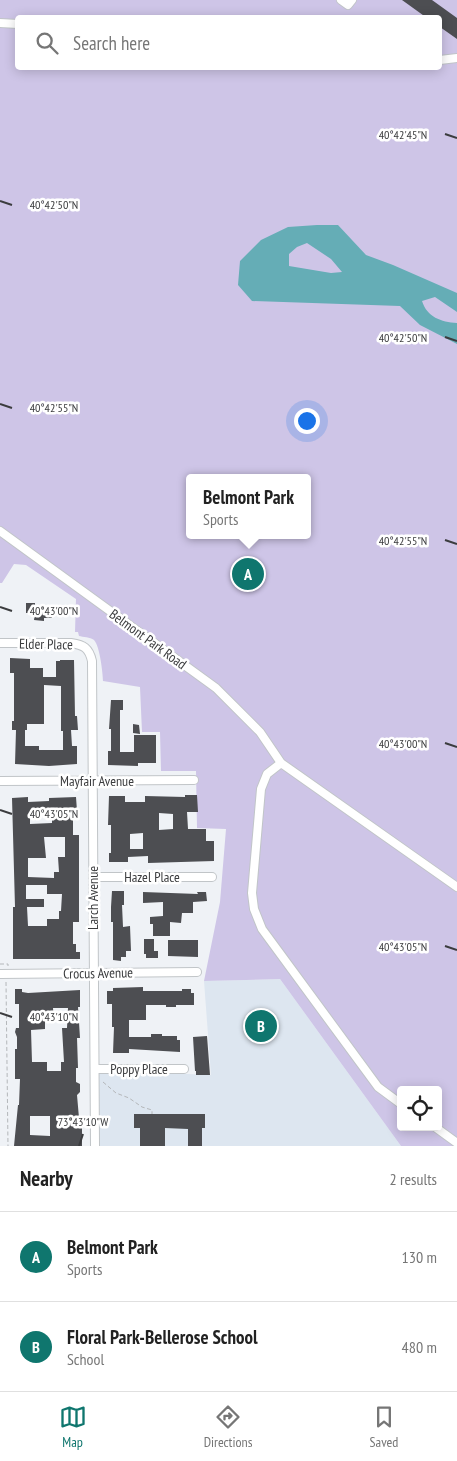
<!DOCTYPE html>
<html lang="en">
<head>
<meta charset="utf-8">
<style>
	:root { --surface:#fff; --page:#f2f2f2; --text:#222; --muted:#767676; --line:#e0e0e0; --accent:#0f766e }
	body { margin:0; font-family:"PT Sans Narrow",sans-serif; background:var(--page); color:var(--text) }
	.controls { position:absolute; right:15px; bottom:15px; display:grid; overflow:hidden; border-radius:5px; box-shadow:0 2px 12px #0003 }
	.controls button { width:45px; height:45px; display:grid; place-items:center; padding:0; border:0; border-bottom:1px solid var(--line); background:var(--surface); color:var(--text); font:25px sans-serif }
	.you { position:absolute; left:306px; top:420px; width:18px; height:18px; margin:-12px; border:4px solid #fff; border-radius:50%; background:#1a73e8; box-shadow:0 0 0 8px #1a73e833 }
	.badge { display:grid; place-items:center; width:32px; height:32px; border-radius:50%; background:var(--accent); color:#fff; font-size:16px; font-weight:700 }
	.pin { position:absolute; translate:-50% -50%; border:2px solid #fff; box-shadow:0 1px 5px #0006 }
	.popup { position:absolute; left:186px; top:474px; width:125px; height:65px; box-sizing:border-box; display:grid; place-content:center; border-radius:5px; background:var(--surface); filter:drop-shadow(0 1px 4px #0005); font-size:16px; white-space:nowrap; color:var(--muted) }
	.popup b { font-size:19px; color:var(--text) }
	.popup::after { content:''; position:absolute; left:50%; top:100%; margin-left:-10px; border:10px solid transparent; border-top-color:var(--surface) }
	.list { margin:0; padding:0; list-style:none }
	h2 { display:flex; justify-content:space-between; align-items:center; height:65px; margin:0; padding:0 20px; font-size:21px }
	h2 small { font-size:16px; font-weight:400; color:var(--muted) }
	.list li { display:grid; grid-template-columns:32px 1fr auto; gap:15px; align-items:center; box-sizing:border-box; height:90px; padding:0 20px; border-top:1px solid var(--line) }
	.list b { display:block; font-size:19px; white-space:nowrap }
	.list p { margin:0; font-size:16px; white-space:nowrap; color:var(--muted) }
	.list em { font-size:16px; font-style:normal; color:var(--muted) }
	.icon { flex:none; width:28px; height:28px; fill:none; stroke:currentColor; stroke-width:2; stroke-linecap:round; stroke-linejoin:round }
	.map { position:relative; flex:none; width:457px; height:1146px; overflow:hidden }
	.search { position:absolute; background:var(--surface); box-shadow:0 2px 12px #0003; left:15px; right:15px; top:15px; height:55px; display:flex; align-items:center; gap:12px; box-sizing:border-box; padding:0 18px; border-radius:5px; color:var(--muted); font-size:19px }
	.sheet { height:245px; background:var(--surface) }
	nav { display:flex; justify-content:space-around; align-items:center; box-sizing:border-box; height:70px; border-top:1px solid var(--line); background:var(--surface); font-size:14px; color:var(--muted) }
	nav a { display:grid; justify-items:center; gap:2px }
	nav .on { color:var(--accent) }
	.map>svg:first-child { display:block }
	.built { fill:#dde6f0 }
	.green { fill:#cec5e7; fill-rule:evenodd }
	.water { fill:#65adb6; fill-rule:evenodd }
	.building { fill:#4d4e52; fill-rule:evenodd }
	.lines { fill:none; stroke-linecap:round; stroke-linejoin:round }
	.minor-casing { stroke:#c1c5c8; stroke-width:10 }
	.path { stroke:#b4b7ba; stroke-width:1; stroke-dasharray:4 2.5; stroke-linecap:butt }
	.minor { stroke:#fff; stroke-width:8 }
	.ticks { fill:none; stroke:#3b3c3e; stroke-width:2 }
	.labels { text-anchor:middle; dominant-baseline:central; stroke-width:5; stroke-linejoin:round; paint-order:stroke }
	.street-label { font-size:14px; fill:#3b3c3e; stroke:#fff }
	.ticks-label { font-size:12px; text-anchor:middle; fill:#3b3c3e; stroke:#fff; stroke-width:5; stroke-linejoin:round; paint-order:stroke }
</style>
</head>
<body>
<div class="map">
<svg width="457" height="1146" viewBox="0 0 457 1146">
	<rect width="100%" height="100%" fill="#eff2f6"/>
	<path class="built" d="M280,979L401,1146H96V1070L211,1075L204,981Z"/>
	<path class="green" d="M0,0H457V1146H401L280,979L204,981L220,902L226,829L197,828L196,771H161L160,732H142L140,687L103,681C103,675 100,646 94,640C90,637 83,637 79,636L78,632H75L76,599L26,565L14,564L2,583H0ZM18,18H440V68H18ZM189,478H307V535H189ZM401,1090H438V1127H401Z"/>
	<path class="water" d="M317,225H338L366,255L393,265L457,293V312L435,297L422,301C427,317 441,322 457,323V344L420,325L400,306L252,301L238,285L240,261L261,240L288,227ZM307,243L331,259L342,272L331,273L289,266V254L297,247Z"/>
	<path class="building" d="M402,0H432L457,18V39L440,27V18H427Z
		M26,603H35V606L52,607V618H44V621L34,620L35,613H26Z
		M10,658L30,659V668H43V677H56V661H60V660H74L75,716H77L78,730H71L72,746H77V764L49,766L15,764L16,730H12V721H14V673H10ZM44,685L61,686V731H63V750H39V746H25V730H27V724H44Z
		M111,700H123V710H120V752H134V735H156V763H138V766L108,765V751H111V729H109Z
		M133,724L139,725L140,734L133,733Z
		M185,795H197L198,812H187L188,829H206V841H214V861L148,863V856L128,857V862H109V853H111V825H108L109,796H125V802H145V796L185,797ZM159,813L173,814V829L159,830ZM143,833V849H130V834Z
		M28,797V802L49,801V798L76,797L77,811H73V835H79V922H73V944H76V952H80V959H13V907H15L12,798ZM52,809V823L30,824V810ZM44,837H65V857H58L59,872H54V878L28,877V858H46ZM26,885H47V894H62L61,911H59V919H47V926H28L27,907H44V899H26Z
		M112,891H124V905H122L123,927L130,926L131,951H126V957H121V961L113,960V922H111V907Z
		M143,892L198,894L197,892H206L207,901L193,902V913H182L181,923L170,922V936H153V924H150V917L163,916V902L143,903Z
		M144,939H154V951H158V958H146V954H144Z
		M168,940H198V957L168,956Z
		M143,987V991H182V989H191V993H194V1005H176V1007H166V1005H146V1020H129V1037H151V1034H162V1036H177V1040H180V1052L129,1049V1053H113L114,1027H112V1004H107V991H113V988Z
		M15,989H22V992L28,993L80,990V1007H78L80,1038H77L78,1068H76V1082L80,1084V1092L77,1095L79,1118H82V1146H14L18,1105H19L20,1079H15V1049H17V1037L15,1032L16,1028H19V1004H15ZM53,1008H68L67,1028H62L64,1062H61V1071H47V1062H32L31,1030L45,1029V1021H54ZM30,1116H50V1136L30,1135Z
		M207,1036L210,1075H196V1071H195L193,1037Z
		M134,1114H205V1128H202V1146H188V1129L165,1128V1146H140V1128H134Z"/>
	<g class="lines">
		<g class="minor-casing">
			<path id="minor" d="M341,0L348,5L352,0
				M0,23L18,24
				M440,60L457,58
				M0,531L216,688L260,732L281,763L457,887
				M0,643H71C84,645 89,648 92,661L95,1146
				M281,763L267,774L261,789L252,893L254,909L262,929L378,1087L401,1104
				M0,781L194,780
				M93,877H212
				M0,974L197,972
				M95,1069H184
				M435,1127L457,1143"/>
		</g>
		<path class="path" d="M0,964H8V966
			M6,982L8,1146
			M103,1082L116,1093L129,1098L142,1107L152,1110V1114"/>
		<use href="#minor" class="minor"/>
	</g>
	<path class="ticks" d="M445,134L457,138M0,201L12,205M445,337L457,341M0,404L12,408M445,540L457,544M0,607L12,611M445,743L457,747M0,810L12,814M445,946L457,950M0,1013L12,1017M79,1146L83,1134"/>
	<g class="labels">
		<g class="street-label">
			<text transform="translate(148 639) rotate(36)">Belmont Park Road</text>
			<text transform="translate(46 644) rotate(1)">Elder Place</text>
			<text x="97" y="781">Mayfair Avenue</text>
			<text x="152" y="877">Hazel Place</text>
			<text transform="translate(93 898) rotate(-90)">Larch Avenue</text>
			<text transform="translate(98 973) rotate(-1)">Crocus Avenue</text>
			<text x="139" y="1069">Poppy Place</text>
		</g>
	</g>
	<g class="ticks-label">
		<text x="403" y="139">40°42'45"N</text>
		<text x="54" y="209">40°42'50"N</text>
		<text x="403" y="342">40°42'50"N</text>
		<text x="54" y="412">40°42'55"N</text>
		<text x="403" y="545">40°42'55"N</text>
		<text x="54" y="615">40°43'00"N</text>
		<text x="403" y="748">40°43'00"N</text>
		<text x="54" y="818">40°43'05"N</text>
		<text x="403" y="951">40°43'05"N</text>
		<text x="54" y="1021">40°43'10"N</text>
		<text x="83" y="1126">73°43'10"W</text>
	</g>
</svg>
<div class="controls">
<button><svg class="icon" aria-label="locate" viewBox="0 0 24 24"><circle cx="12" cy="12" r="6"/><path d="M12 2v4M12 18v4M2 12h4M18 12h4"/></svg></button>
</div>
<div class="you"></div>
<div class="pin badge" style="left:248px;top:574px">A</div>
<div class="popup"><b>Belmont Park</b>Sports</div>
<div class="pin badge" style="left:261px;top:1026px">B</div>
<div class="search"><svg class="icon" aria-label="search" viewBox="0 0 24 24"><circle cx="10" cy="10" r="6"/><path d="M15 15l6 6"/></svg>Search here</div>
</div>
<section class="sheet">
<h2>Nearby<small>2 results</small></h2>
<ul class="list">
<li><span class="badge">A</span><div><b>Belmont Park</b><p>Sports</p></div><em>130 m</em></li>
<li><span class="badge">B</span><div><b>Floral Park-Bellerose School</b><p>School</p></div><em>480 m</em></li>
</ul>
</section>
<nav>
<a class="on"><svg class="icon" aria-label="map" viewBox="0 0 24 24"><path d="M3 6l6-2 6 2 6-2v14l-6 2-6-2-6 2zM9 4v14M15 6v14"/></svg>Map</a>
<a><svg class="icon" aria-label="directions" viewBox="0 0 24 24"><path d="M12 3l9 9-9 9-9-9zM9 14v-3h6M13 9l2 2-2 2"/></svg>Directions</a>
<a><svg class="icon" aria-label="saved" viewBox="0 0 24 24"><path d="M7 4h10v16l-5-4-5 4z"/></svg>Saved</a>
</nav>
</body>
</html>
